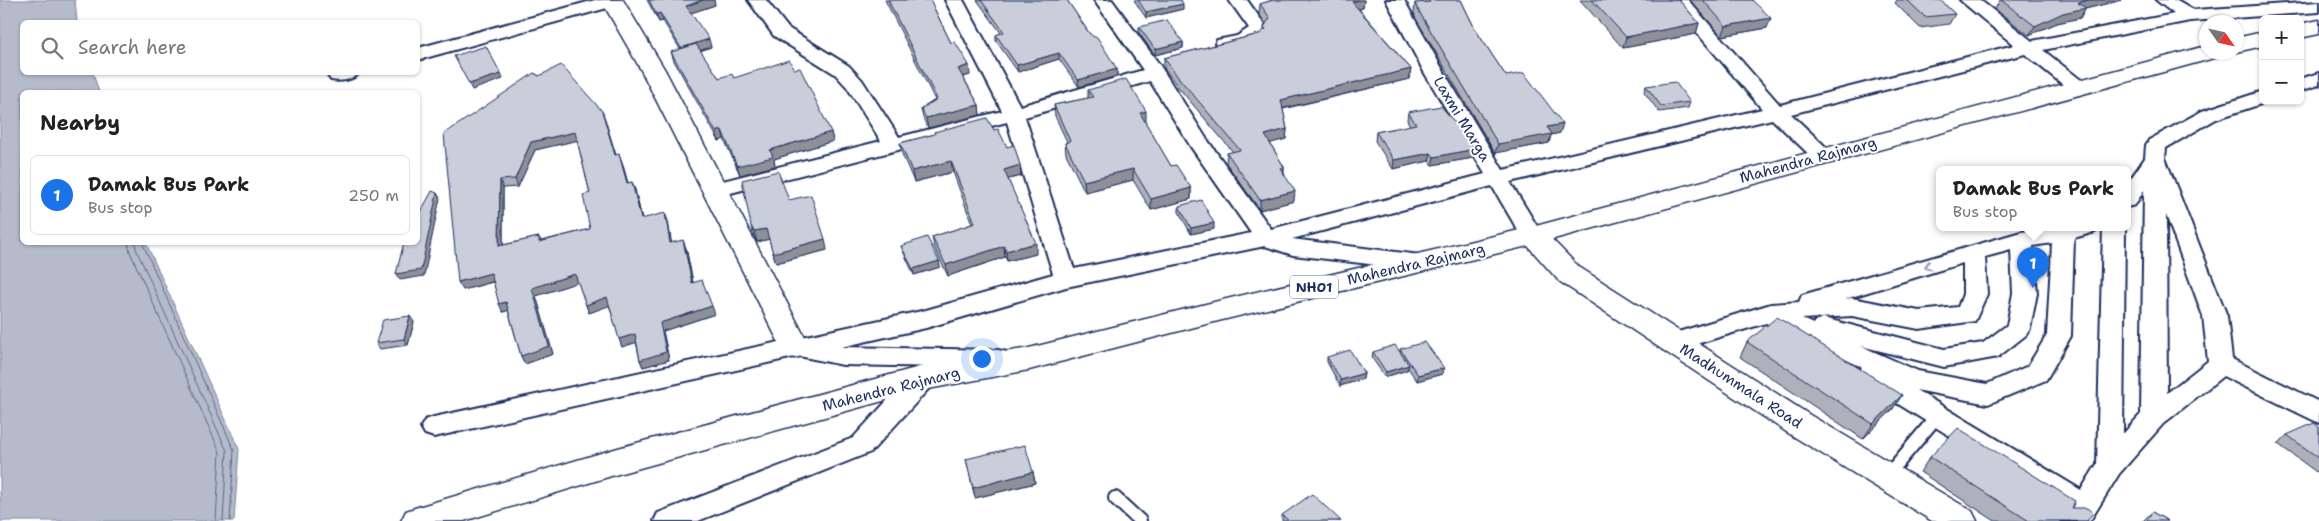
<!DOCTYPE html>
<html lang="en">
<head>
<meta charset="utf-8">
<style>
	:root { --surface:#fff; --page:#f2f2f2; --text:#222; --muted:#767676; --line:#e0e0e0; --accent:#1a73e8 }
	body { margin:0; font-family:"Shantell Sans",sans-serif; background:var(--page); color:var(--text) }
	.controls { position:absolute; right:15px; top:15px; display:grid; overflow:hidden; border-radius:8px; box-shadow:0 1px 4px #0004 }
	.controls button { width:45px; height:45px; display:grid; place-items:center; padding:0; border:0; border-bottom:1px solid var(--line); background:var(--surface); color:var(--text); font:25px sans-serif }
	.compass { position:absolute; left:2199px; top:15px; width:45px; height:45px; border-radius:50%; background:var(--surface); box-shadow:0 1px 4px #0004; rotate:124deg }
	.you { position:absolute; left:981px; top:358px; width:18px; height:18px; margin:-12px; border:4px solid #fff; border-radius:50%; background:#1a73e8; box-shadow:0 0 0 8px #1a73e833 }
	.badge { display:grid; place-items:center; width:32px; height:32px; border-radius:50%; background:var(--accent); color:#fff; font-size:16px; font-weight:700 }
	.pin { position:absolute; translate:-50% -41px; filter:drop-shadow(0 1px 2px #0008) }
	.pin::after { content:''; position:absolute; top:26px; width:18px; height:15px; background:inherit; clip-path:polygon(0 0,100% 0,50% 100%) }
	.popup { position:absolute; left:1936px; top:166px; width:195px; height:65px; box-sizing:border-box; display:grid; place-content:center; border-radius:8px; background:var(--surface); filter:drop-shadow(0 1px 4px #0005); font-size:16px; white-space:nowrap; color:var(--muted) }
	.popup b { font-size:19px; color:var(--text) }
	.popup::after { content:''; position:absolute; left:50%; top:100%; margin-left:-10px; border:10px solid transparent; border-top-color:var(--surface) }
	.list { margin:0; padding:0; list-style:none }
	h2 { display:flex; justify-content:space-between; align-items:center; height:65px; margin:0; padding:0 20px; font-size:21px }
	h2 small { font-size:16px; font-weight:400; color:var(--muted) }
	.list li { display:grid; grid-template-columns:32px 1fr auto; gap:15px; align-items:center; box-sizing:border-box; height:80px; margin:0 10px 10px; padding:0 10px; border:1px solid var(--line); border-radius:8px }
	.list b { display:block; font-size:19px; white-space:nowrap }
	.list p { margin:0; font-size:16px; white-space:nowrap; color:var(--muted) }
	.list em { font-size:16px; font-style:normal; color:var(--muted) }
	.icon { flex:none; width:28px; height:28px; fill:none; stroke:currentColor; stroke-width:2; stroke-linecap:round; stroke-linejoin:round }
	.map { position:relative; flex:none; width:2319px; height:521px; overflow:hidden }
	.search { position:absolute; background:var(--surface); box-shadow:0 1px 4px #0004; left:20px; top:20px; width:400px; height:55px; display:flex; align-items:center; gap:12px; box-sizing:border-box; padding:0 18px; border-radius:8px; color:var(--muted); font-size:19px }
	.panel { position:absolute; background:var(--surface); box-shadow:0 1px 4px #0004; left:20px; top:90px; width:400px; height:155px; border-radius:8px }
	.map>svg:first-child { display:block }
	.water { fill:#b5bbca; stroke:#77839f }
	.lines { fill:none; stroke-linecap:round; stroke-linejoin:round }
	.shore { stroke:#596789; stroke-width:1 }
	.lane-casing { stroke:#1b2f5e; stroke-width:16 }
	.street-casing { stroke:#1b2f5e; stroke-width:4 }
	.secondary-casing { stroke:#1b2f5e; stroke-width:3 }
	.highway-casing { stroke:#1b2f5e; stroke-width:3 }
	.lane { stroke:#fff; stroke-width:12 }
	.street { fill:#fff; fill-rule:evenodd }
	.secondary { fill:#fff; fill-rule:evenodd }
	.highway { fill:#fff; fill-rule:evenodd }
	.wall { fill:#aeb1bb; stroke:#1b2f5e; fill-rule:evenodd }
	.shaded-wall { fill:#8d9099; stroke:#1b2f5e }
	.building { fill:#caceda; stroke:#1b2f5e; fill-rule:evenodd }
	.oneway { stroke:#8d97ae }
	.labels { text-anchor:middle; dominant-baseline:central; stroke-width:4; stroke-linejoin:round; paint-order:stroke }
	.shield { fill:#fff; stroke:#5f6d8e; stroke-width:1 }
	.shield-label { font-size:14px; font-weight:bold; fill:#1b2f5e }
	.street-label { font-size:15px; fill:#1b2f5e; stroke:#fff }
</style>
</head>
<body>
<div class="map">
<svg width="2319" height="521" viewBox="0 0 2319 521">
	<rect width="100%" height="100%" fill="#fff"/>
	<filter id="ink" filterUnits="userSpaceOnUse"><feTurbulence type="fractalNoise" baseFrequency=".02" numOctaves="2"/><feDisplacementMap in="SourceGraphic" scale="10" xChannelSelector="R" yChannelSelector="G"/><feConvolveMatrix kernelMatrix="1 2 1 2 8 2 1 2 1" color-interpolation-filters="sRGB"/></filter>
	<g filter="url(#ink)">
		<path class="water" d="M0,0H75L77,22H22V72L93,73L99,92H22V242L146,243L239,449L234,521H0Z"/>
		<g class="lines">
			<path class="shore" d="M128,242L130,252L220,452L216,521
				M135,242L136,249L227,451L223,521
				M142,242L234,450L230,521"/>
			<g class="lane-casing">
				<path id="lane" d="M1887,476L1939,414
					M1115,498L1140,521"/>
			</g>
			<g class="street-casing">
				<path id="street" d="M595,0L621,1L618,5L418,60V48Z
					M748,0H766L788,28L849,66L862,80L899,137L1002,111L945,0H963L1020,106L1143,70L1094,0H1112L1159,64L1206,138L1271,229L1485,174L1424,72L1386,0H1404L1444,72L1503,170L1762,109L1669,0H1688L1780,105L2014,45L1960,0H1980L2032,41L2174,14L2156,0H2177L2194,10L2319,2V12L2190,21L2043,50L2086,84L2089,88L2086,92L2079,94L2072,92L2025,54L1791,114L1830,151L1833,156L1830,161L1823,163L1816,161L1772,119L1510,182L1543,236L1540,241L1532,244L1524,241L1492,186L1292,239L1428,256L1431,262L1428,268L1420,270L1293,255L1265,246L1066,287L926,328L841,347L998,350L1007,352L1010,359L1007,366L998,368L843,365L799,356L434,437L425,434L421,427L425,420L434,417L926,310L1053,274L1007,122L715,197L707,195L704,190L707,185L881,141L847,87L835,74L774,36ZM1150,81L1191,147L1251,233L1074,269L1025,117Z
					M1229,0H1247L1267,28C1258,44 1235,52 1217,48L1215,44L1217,40L1237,36L1249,28Z
					M331,72H360C355,80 340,82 331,80L328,76Z
					M2319,73V85L2300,91V79Z
					M2263,91V101H2270L2216,119L2166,148L2165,158L2227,316L2232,359L2319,402V423L2223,376L2163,424L2119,474L2090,521H2061L2068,509L1861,381L1858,374L1862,367L1766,323L1673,351L1665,348L1661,342L1665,336L1771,304L1799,302L1802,295L2021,232L2055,227H2098L2095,232L2074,238L2071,336L2046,380L1988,404L1916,390L2081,490L2097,464L2103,227H2125L2123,434L2141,414L2144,190L2135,205L2127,207V184L2145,158L2146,145L2149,140L2202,111ZM2166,215L2203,316L2208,361L2167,393ZM2052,243L2047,335L2028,366L1987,384L1918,371L1861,346L1944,367L1998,357L2026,335L2030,329L2037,293L2033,246ZM2011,250L2013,293L2007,325L1983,343L1944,349L1823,318L1815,321L1813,324L1802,319L1852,316L1919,329L1975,321L1987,294L1985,257ZM1963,263V294L1958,307L1919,311L1852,298L1845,299Z
					M923,369L932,371L935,378L932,385L871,452L698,521H654L658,513L853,438L914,371Z"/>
			</g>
			<g class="secondary-casing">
				<path id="secondary" d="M601,0H623L665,70L810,347L805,355L795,358L785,355L641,70Z
					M1532,227L1542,229L1579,267L1810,415L1972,511L1977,521H1932L1788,433L1559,281L1519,236L1522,229Z"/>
			</g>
			<g class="highway-casing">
				<path id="highway" d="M2319,20V34L2300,38V24Z
					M2263,32V46L2236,52V38Z
					M2206,46V52H2221L2218,57L1532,245L1218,321L1029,370L923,390L618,474L464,521H401L406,511L418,507L618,448L923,366L1029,348L1218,301L1532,227Z"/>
			</g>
			<use href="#lane" class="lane"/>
			<use href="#street" class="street"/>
			<use href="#secondary" class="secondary"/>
			<use href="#highway" class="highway"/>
		</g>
		<path class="wall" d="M647,0H714L715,5L691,13L711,47L700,51L719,78H734L831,132L833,141L774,159L775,166L740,175L724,139L719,141L674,61L671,52L680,49L663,21L659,22Z
			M885,0H930L951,43L970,75L963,77L979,105L980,115L928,128L923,118L921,109L935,100Z
			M977,0H1067L1089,33L1117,69V76L1079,87L1059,59L1018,72L996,41V35L1001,33Z
			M1134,0H1181L1183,9L1146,18Z
			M1270,0H1364L1363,8L1359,9L1411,69L1409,79L1283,109L1287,129L1286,139L1270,143L1284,167V173L1294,201L1260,210L1226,163L1227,153L1233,152L1178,87L1164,68V58L1259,34L1264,31V27L1266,24L1259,14L1260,4L1270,1Z
			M1421,0H1461L1475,29L1506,76L1560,133L1551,135L1549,143L1495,153L1415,17L1414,12L1415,3H1423Z
			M1580,0H1679L1699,23L1696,34L1623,48Z
			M1690,0H1752L1767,28L1722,36Z
			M1897,0H1940L1955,14L1949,24L1920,28L1895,3Z
			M2000,0H2121L2085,9L2080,18L2057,23L2029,35L1995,9Z
			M1139,27L1183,42V48L1155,55L1139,33Z
			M534,73L602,111L616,155L622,162L628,183L632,182L635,190L642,219L668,221L671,243L686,248L693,283L715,314L663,331L669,360L643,367L640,360L636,342L622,347L609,305L589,313L586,305L578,282L536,296L553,354L525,364L521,356L508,310L503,312L493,282L463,290ZM577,140L590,193V229L541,241L539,237L503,245V188L518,187L535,150Z
			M1646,86L1690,102L1688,108L1659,112L1644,92Z
			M1088,90L1146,122H1145L1171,166L1191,188V199L1151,210L1133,180L1085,192L1066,154L1065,143L1067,142L1055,116L1054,105L1088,98Z
			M1408,112L1473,158L1432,165L1429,161L1393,169L1375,141L1376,132L1410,126L1407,120Z
			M994,130L1007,147L1020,165L1021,176L1008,179L1036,254L1007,261L1005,257L948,276L934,247L932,237L972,224L953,172L914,182L902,154L900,143L935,134L934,132Z
			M789,200L827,250L776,263L769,239L757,242L754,237L751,226Z
			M1179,206L1214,229L1191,234L1179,212Z
			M901,246L939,261L940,267L914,275L903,251Z
			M414,322L408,345L380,349L376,343Z
			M1747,342L1902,395L1892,410L1863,439L1740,357Z
			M1400,349L1444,368L1442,374L1417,381L1408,368L1407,370L1385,377L1372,358L1373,352H1400Z
			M1327,357L1364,373L1363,379L1340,386L1327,362Z
			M2319,427V474L2278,444L2287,435Z
			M1930,457L2072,508L2087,521H1995L1920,472Z
			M966,459L1033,472L1035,483L975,498Z
			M2152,512L2168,521H2143Z
			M1282,515L1341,521H1282Z"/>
		<path class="shaded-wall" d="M703,0H714L715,5L688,14L686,6Z
			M1358,0H1364L1363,8L1351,11L1352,2Z
			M2088,0H2121L2085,9L2080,18L2057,23L2029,35L2035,26L2078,3Z
			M1183,4V9L1146,18V12Z
			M660,13L663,21L659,22L656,14Z
			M1771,18L1767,28L1722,36L1726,26Z
			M1699,23L1696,34L1623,48L1626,37Z
			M709,39L711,47L684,56L681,48Z
			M1183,42V48L1155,55V49Z
			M1059,53V59L1018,72L1017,65Z
			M969,65L970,75L959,78L958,69Z
			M1117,69V76L1079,87L1078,80Z
			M1411,69L1409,79L1280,109L1281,100Z
			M501,74L503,79L472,90L469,84Z
			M979,105L980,115L928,128L926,118Z
			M602,111L605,119L618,163L615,155Z
			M1146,111V122L1140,123V113Z
			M1563,124L1560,133L1551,135L1549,143L1495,153L1498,144L1547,127Z
			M1287,129L1286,139L1264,145L1265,135Z
			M722,130L724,139L719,141L716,132Z
			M575,132L579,140L535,150L518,187L515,179L531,142Z
			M831,132L833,141L774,159L775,166L740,175L737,166L770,150Z
			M1475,149L1473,158L1432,165L1434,157Z
			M1431,153L1429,161L1393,169L1394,160Z
			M619,154L622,162L630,191L627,183Z
			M951,161L953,172L914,182L912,171Z
			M1020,165L1021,176L1005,180L1004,170Z
			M1284,167L1283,177L1280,168Z
			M1133,169V180L1085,192L1084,181Z
			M500,180L503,188V254L499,246Z
			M632,182L635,190L644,227L641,219Z
			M1191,188V199L1151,210V199Z
			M1295,191L1294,201L1260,210V200Z
			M437,193L440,198L424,276L400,280L396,274Z
			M665,213L668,221L673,251L670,243Z
			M1214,223V229L1191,234V228Z
			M766,229L770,239L757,242L754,231Z
			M825,239L827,250L776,263L773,253Z
			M683,240L686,248L695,291L692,283Z
			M1036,243V254L1007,261L1006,251Z
			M1004,246L1005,257L948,276L946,265Z
			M939,261L940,267L914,275L913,269Z
			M491,273L495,281L463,290L458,282Z
			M575,274L579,282L536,296L553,354L525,364L521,356L532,288Z
			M607,297L611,305L589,313L586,305Z
			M506,302L510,310L503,312L499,304Z
			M712,306L715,314L663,331L669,360L643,367L640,360L660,323Z
			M410,316L414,322L408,345L404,339Z
			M635,334L638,342L622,347L619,339Z
			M1409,365L1407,370L1385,377L1386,372Z
			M1444,368L1442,374L1417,381L1418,375Z
			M1364,373L1363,379L1340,386L1341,380Z
			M1902,395L1892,410L1863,439L1873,424Z
			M1033,472L1035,483L975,498L973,488Z"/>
		<path class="building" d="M649,0H703L686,6L709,39L681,48L660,13L656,14Z
			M888,0H930L951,43L955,42L969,65L958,69L979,105L926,118L921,109L937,99Z
			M981,0H1067L1089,33L1094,37H1097L1117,69L1078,80L1059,53L1017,65L996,35L1004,32Z
			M1138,0H1181L1183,4L1146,12Z
			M1273,0H1358L1352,2L1411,69L1281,100L1287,129L1265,135L1284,167L1280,168L1295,191L1260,200L1227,153L1240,150L1178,77L1164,58L1259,34L1266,29L1264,27L1270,18L1260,4Z
			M1428,0H1461L1475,29L1506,76L1524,73L1563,124L1547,127L1552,134L1498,144L1417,8L1415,3L1430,2Z
			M1592,0H1679L1699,23L1626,37Z
			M1703,0H1752L1771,18L1726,26Z
			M1907,0H1940L1955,14L1925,17Z
			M2001,0H2088L2078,3L2086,8L2063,13L2035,26Z
			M1167,20L1183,42L1155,49L1139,27Z
			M696,44L719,78L732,74L734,78L789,60L794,69L800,68L831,132L770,150L773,157L737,166L722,130L716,132L671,52Z
			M486,46L501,74L469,84L454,56Z
			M561,65L602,111L615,155L619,154L627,183L632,182L641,219L665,213L670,243L683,240L692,283L702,280L712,306L660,323L666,352L640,360L635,334L619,339L607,297L586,305L575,274L532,288L549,346L521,356L506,302L499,304L491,273L458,282L444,134L534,73L539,76ZM575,132L590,193L583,195L590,229L539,242V237L499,246L500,180L515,179L531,142Z
			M1126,79L1146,111L1140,113L1171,166L1176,165L1191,188L1151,199L1133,169L1084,181L1065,143L1070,141L1054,105L1093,97L1088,90Z
			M1675,82L1690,102L1661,106L1646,86Z
			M1441,106L1467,137L1475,149L1434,157L1431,153L1394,160L1376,132L1416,124L1408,112Z
			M987,118L994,130L998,129L1007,147L1014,145L1020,165L1004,170L1036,243L1006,251L1004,246L946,265L932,237L975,223L951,161L912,171L900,143L935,134L934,132Z
			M778,171L789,200L811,195L825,239L773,253L766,229L754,231L751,226L742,180Z
			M432,191L437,193L421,270L396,274L404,242H418V217Z
			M1201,200L1214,223L1191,228L1179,206Z
			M927,237L939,261L913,269L901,246Z
			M410,316L404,339L376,343L383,320Z
			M1777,317L1902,395L1873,424L1747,342Z
			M1425,342L1444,368L1418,375L1400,349Z
			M1395,345L1409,365L1386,372L1373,352Z
			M1350,350L1364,373L1341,380L1327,357Z
			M2314,423L2319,427V458L2287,435Z
			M1958,428L2075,501L2072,508H2087L2093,513L2087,521H2029L1930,457Z
			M1025,445L1033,472L973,488L966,459Z
			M1312,494L1341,521H1289L1282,515Z
			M2152,512L2168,521H2147Z"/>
		<defs><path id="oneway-chevron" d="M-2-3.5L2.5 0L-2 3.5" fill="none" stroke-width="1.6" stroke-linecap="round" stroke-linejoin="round" transform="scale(1.25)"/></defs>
		<use class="oneway" href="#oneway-chevron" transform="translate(1928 266) rotate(163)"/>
	</g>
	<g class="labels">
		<rect class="shield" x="1290" y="275.5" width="48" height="23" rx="4"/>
		<g class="shield-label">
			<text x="1314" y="287">NH01</text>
		</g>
		<g class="street-label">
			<text transform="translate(1462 119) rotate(59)">Laxmi Marga</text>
			<text transform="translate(1808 160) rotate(-15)">Mahendra Rajmarg</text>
			<text transform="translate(1416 264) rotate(-13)">Mahendra Rajmarg</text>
			<text transform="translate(1741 386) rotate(33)">Madhummala Road</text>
			<text transform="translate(891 389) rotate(-14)">Mahendra Rajmarg</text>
		</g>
	</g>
</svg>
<div class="controls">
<button>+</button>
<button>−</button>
</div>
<svg class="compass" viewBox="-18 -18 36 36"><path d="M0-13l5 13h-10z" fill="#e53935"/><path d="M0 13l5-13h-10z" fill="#767676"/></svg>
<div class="you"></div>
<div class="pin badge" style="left:2033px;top:288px">1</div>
<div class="popup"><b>Damak Bus Park</b>Bus stop</div>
<div class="search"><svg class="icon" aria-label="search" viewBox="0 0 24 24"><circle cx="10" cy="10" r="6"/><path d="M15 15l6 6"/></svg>Search here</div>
<section class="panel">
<h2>Nearby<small></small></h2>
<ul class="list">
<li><span class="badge">1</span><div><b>Damak Bus Park</b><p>Bus stop</p></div><em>250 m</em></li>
</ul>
</section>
</div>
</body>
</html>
